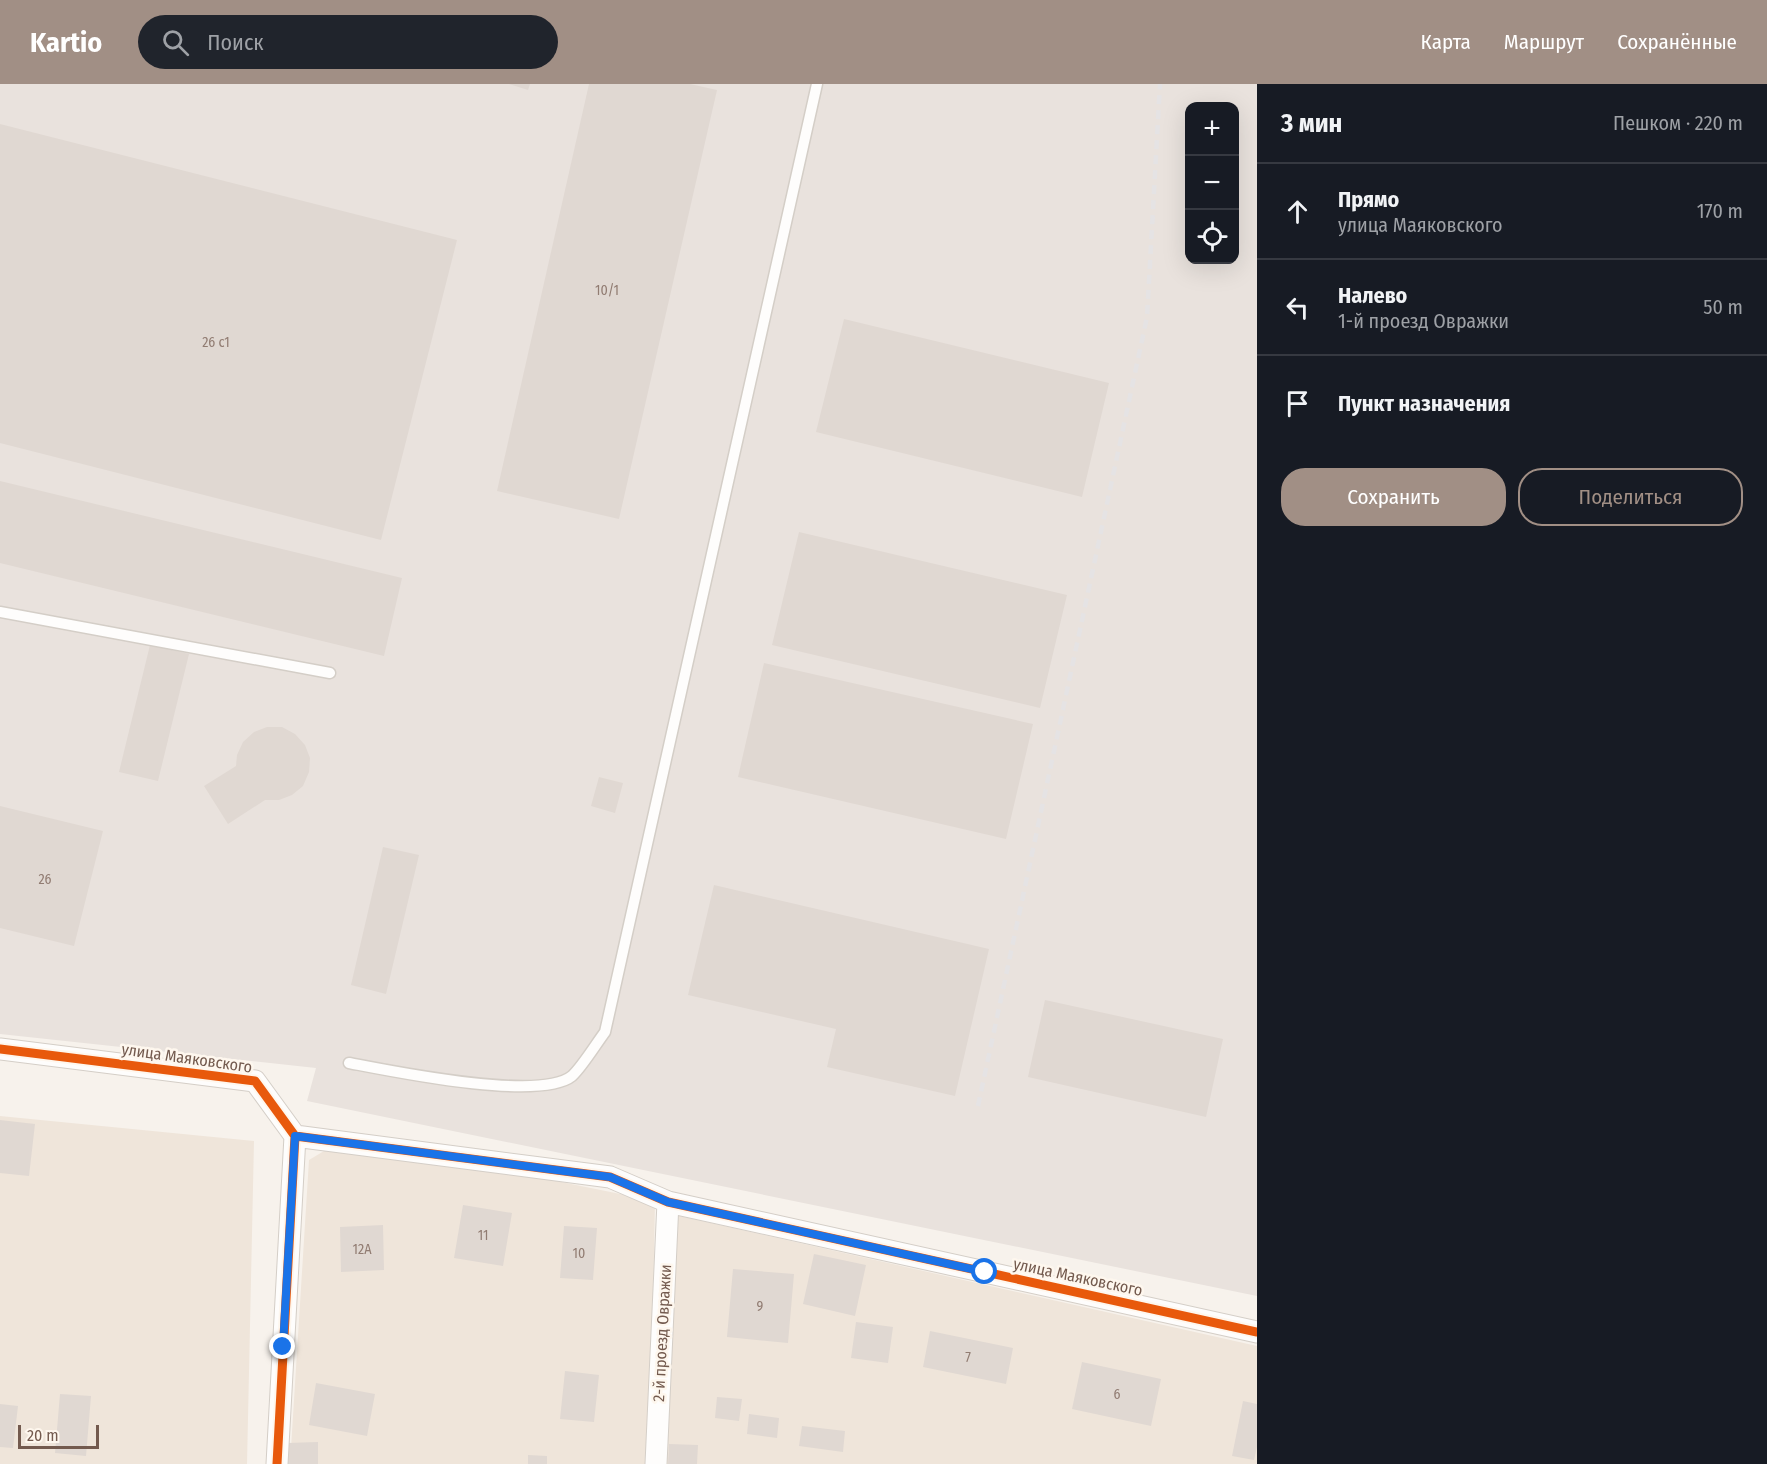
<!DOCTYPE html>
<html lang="ru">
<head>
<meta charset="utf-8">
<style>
	:root { --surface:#171b24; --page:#20242c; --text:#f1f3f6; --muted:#9ea1a6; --line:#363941; --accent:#a18f85 }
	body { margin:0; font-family:"Fira Sans Condensed",sans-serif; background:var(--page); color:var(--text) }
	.controls { position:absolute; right:18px; top:18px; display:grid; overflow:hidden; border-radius:12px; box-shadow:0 6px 24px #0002 }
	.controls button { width:54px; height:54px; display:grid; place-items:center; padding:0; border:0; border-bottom:2px solid var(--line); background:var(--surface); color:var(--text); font:30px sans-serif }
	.scale { position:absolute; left:18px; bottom:15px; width:81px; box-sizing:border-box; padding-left:6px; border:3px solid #735a4e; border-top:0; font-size:16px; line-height:21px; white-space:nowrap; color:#735a4e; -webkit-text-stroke:4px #fef7ee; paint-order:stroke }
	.stop { position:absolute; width:18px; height:18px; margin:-14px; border:4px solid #1a73e8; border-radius:50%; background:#fff }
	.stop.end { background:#1a73e8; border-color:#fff; box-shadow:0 2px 6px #0008 }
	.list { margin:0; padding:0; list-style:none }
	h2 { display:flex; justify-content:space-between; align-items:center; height:78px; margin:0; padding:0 24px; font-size:26px }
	h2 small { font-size:20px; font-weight:400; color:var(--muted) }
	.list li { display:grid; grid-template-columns:39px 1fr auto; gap:18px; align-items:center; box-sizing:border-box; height:96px; padding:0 24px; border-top:2px solid var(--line) }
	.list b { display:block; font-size:22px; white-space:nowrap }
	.list p { margin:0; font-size:20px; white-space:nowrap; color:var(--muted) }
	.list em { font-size:20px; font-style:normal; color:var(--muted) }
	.actions { display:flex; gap:12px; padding:18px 24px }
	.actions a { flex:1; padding:14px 0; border:2px solid var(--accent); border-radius:24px; text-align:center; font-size:21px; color:var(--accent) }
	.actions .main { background:var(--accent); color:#fff }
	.icon { flex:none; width:33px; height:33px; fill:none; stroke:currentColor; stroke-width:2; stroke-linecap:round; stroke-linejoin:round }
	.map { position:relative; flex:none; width:1257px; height:1380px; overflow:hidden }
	header { display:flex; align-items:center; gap:36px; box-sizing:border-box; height:84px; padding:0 30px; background:var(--accent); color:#fff }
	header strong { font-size:28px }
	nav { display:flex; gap:33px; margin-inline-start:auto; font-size:21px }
	.search { width:420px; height:54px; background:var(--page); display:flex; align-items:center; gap:15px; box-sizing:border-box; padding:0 21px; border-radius:33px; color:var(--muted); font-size:22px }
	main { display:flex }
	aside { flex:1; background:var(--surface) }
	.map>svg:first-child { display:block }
	.residential { fill:#efe5da }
	.industrial { fill:#e9e2dd; fill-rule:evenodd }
	.building { fill:#e0d8d2 }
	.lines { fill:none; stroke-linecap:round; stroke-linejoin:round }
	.service-casing { stroke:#d4cec7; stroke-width:13 }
	.minor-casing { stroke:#d4cec7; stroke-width:23 }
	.service { stroke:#fefdfc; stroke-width:10 }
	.minor { stroke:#fefdfc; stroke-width:21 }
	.rail { stroke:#e5e3e4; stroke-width:4.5; stroke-dasharray:9 6; stroke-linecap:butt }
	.cycleway-casing { stroke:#fef7ee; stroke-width:13 }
	.cycleway { stroke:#e8590c; stroke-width:9 }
	.route { stroke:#1a73e8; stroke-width:8 }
	.labels { text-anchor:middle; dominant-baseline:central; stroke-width:5; stroke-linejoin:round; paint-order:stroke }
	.number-label { font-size:14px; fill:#917c72 }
	.street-label { font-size:16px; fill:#735a4e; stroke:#fef7ee }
</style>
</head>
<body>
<header>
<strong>Kartio</strong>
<div class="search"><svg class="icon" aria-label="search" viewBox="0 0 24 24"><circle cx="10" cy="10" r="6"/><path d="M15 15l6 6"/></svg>Поиск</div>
<nav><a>Карта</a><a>Маршрут</a><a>Сохранённые</a></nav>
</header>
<main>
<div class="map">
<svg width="1257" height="1380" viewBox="0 0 1257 1380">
	<rect width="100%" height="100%" fill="#f7f2ec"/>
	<path class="residential" d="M0,1032L254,1057L247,1380H0Z
		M324,1067L507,1087L655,1117L650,1380H290L309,1076Z
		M675,1131L1257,1262V1380H662Z"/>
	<path class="industrial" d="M0,0H1257V1212L307,1017L316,984L0,950ZM1190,22H1234V176H1190Z"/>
	<path class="building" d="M509,0H530L528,6Z
		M589,0H690L717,6L619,435L497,407Z
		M0,40L457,156L381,456L0,359Z
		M844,235L1109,299L1082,413L816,348Z
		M0,397L402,494L384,572L0,479Z
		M799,448L1067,511L1040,624L772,561Z
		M150,561L189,570L158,697L119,688Z
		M764,579L1033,640L1006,755L738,693Z
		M267,643H282L295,650L305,661L310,674L309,688L303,702L292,711L279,716H265L228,740L204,702L236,682L237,671L243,658L254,648Z
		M599,693L623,699L615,729L591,722Z
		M0,722L103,747L74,862L0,844Z
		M383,763L419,771L386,910L351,901Z
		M714,801L989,865L955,1012L827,983L836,945L688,911Z
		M1045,916L1223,955L1206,1033L1028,993Z
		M0,1036L35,1040L29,1092L0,1089Z
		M463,1121L512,1129L503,1182L454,1174Z
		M383,1141L384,1186L341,1188L340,1143Z
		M564,1142L597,1144L593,1196L560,1194Z
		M814,1170L866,1181L855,1232L803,1220Z
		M733,1185L794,1190L788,1259L727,1253Z
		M856,1238L893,1243L888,1279L851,1274Z
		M930,1247L1013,1264L1006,1300L923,1283Z
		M1082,1278L1161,1295L1151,1342L1072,1325Z
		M565,1287L599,1291L594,1338L560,1335Z
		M316,1299L375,1310L367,1352L309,1341Z
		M60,1310L91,1312L86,1372L55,1369Z
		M717,1313L742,1315L739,1337L715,1334Z
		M1243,1317L1257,1320V1363L1254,1376L1232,1372Z
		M0,1320L18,1322L13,1364L0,1363Z
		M749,1330L779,1334L777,1354L747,1350Z
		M802,1342L845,1347L843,1368L799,1362Z
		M318,1358V1380H287V1359Z
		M669,1360L698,1361L697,1380H668Z
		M528,1371L547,1372V1380H528Z"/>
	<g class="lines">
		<g class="service-casing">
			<path id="service" d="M0,528L330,589
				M349,979C391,987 540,1018 572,992C582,983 596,960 605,948L817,0"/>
		</g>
		<g class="minor-casing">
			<path id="minor" d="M0,965L255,997L295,1052L610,1093L668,1118L1257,1248
				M277,1380L295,1052
				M656,1380L668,1118"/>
		</g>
		<use href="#service" class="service"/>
		<use href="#minor" class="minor"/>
		<path class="rail" d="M978,1022L1147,233L1160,0"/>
		<g class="cycleway-casing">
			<path id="cycleway" d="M0,965L255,997L295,1052L610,1093L668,1118L1257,1248
				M277,1380L295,1052"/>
		</g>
		<use href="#cycleway" class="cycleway"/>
	</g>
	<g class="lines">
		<path class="route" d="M283,1263L295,1052L610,1093L668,1118L985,1188"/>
	</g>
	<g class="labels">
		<g class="number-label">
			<text x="607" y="206">10/1</text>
			<text x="216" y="258">26 с1</text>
			<text x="45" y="795">26</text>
			<text x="483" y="1151">11</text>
			<text x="362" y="1165">12А</text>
			<text x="579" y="1169">10</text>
			<text x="760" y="1222">9</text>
			<text x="968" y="1273">7</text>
			<text x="1117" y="1310">6</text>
		</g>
		<g class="street-label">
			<text transform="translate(187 974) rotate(8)">улица Маяковского</text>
			<text transform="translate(1078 1193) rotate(12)">улица Маяковского</text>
			<text transform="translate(662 1249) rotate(-87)">2-й проезд Овражки</text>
		</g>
	</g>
</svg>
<div class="controls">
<button>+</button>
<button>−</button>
<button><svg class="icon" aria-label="locate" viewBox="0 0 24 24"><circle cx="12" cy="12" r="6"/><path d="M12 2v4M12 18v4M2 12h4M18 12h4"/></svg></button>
</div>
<div class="scale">20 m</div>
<div class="stop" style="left:985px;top:1188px"></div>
<div class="stop end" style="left:283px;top:1263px"></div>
</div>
<aside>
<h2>3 мин<small>Пешком · 220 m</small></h2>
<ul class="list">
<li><svg class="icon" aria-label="ahead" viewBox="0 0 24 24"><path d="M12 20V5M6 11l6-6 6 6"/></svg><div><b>Прямо</b><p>улица Маяковского</p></div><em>170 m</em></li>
<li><svg class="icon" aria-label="left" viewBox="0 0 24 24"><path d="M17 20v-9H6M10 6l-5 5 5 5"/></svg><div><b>Налево</b><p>1-й проезд Овражки</p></div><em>50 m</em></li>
<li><svg class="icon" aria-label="arrive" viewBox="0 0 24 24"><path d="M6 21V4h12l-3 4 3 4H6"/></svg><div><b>Пункт назначения</b></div></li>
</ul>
<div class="actions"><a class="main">Сохранить</a><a>Поделиться</a></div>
</aside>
</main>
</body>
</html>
